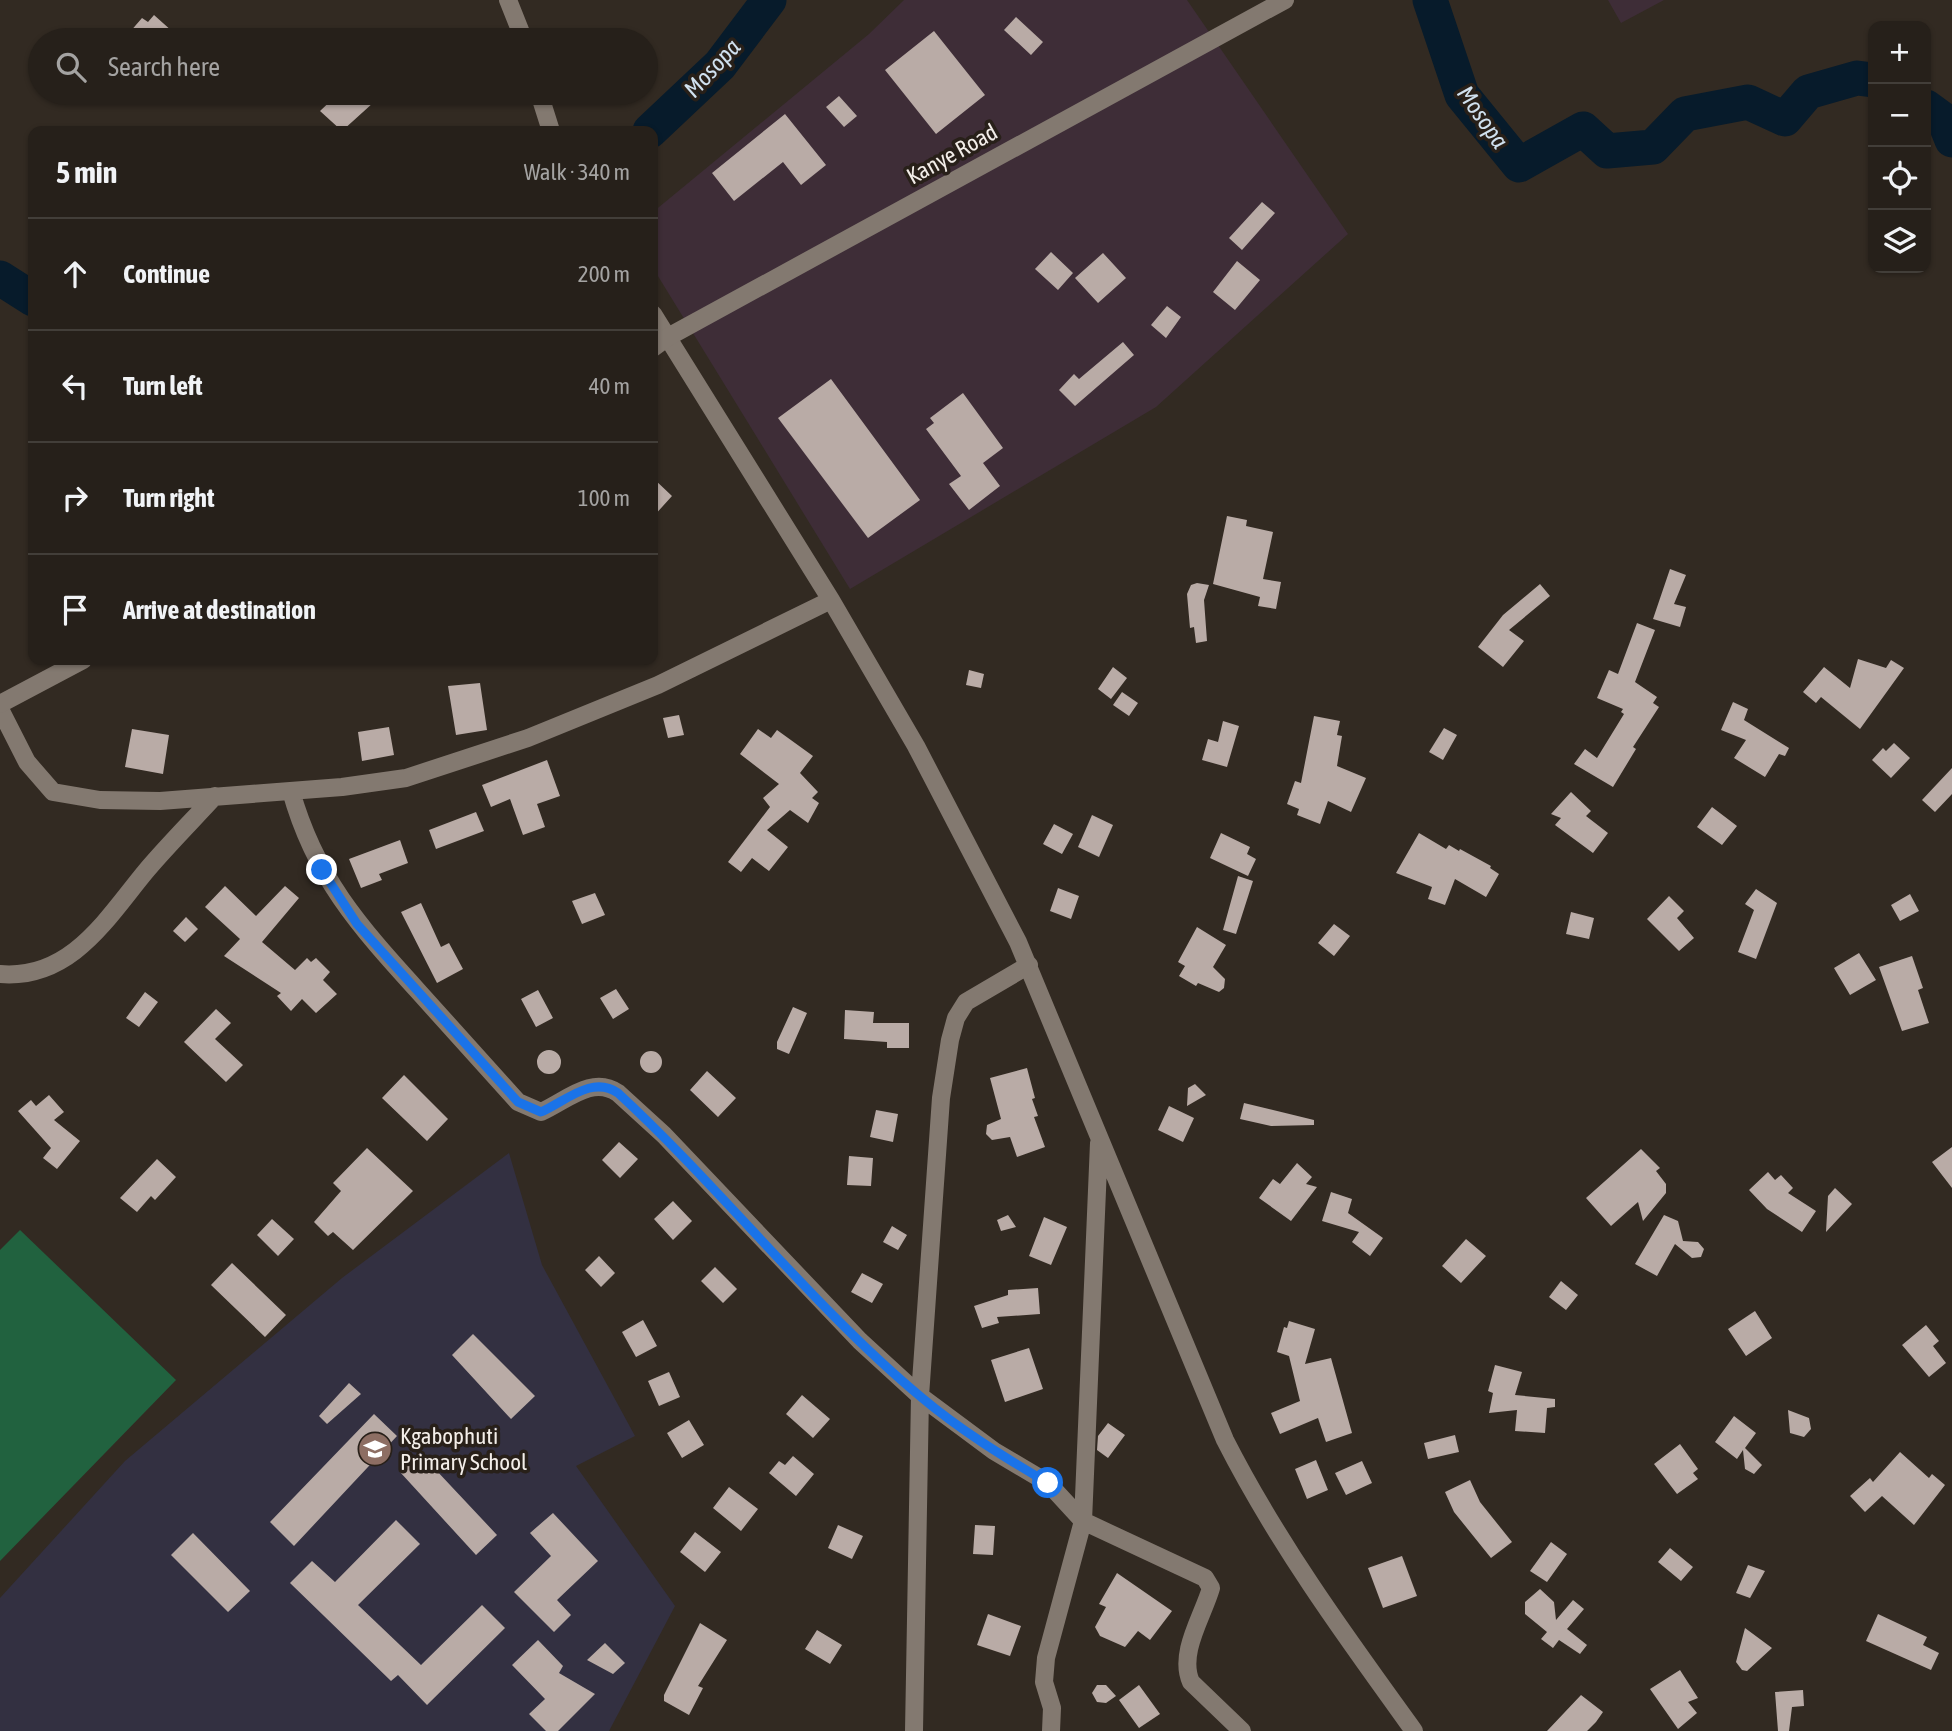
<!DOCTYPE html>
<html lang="en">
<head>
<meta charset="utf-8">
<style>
	:root { --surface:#26201a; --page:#322d27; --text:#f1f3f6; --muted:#a4a3a2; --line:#423e39 }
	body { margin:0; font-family:"Asap Condensed",sans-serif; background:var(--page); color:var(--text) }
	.controls { position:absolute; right:21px; top:21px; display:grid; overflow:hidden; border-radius:14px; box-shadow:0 2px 5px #0004 }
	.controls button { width:63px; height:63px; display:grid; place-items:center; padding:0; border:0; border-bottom:2px solid var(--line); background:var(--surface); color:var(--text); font:35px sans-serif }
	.stop { position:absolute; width:21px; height:21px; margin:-16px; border:5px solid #1a73e8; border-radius:50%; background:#fff }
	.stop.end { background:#1a73e8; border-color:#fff; box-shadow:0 2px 7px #0008 }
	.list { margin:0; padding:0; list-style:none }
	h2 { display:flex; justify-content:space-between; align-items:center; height:91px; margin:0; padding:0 28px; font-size:30px }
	h2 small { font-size:23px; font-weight:400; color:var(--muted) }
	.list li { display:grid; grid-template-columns:46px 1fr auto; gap:21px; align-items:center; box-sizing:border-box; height:112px; padding:0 28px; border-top:2px solid var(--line) }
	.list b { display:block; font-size:26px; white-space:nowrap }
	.list em { font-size:23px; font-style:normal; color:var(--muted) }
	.icon { flex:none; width:38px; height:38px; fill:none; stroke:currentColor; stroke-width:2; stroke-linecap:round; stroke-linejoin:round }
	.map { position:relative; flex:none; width:1952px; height:1731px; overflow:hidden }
	.search { position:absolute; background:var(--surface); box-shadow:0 2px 5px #0004; left:28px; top:28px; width:630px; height:77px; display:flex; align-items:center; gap:18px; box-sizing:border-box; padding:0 24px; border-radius:38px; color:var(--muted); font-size:26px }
	.panel { position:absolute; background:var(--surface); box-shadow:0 2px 5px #0004; left:28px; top:126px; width:630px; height:539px; border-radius:14px }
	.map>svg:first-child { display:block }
	.commercial { fill:#3e2d37 }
	.education { fill:#333041 }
	.green { fill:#21623f }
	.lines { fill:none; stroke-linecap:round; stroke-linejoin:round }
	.river { stroke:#071b2b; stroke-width:35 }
	.building { fill:#b9aba6 }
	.minor { stroke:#837970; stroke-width:18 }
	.secondary { stroke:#837970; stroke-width:18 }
	.route { stroke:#1a73e8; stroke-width:9 }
	.labels { text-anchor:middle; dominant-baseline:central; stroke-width:7; stroke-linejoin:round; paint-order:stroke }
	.street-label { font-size:23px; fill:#f3eee9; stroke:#282019 }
	.poi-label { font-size:23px; fill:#f3eee9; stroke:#282019; text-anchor:start }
	.water-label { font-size:24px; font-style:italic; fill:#d0e1ef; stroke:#282019 }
</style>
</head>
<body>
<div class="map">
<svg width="1952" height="1731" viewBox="0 0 1952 1731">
	<rect width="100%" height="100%" fill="#322a22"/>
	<path class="commercial" d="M904,0H1187L1348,234L1156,407L850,589L653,268V212L869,34Z
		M1608,0H1664L1621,23Z"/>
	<path class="education" d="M509,1153L542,1265L635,1436L576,1466L675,1606L609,1731H0V1598L125,1461L342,1278Z"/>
	<path class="green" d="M20,1230L176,1380L0,1561V1250Z"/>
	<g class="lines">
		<path class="river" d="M1430,0L1462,95L1519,165L1583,129L1607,151L1653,147L1685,114L1748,102L1785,119L1808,92L1857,78L1873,80
			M1926,107L1944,120L1952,140
			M650,131L720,65L769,0
			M0,278L33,299"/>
	</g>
	<path class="building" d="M154,15L182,40H137L129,33L142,18L148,22Z
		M1016,17L1043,42L1031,55L1004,30Z
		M934,31L985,95L936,134L885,70Z
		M339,93H384L342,131L320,111Z
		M839,96L857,116L844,127L826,107Z
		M785,114L826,165L801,185L783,162L734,201L712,173Z
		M1262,202L1275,213L1242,250L1229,238Z
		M1051,252L1073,273L1058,290L1035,269Z
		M1103,253L1126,278L1098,303L1075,278Z
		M1237,261L1260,280L1235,310L1213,292Z
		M1167,306L1181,317L1166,338L1151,325Z
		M1123,342L1134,355L1075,406L1059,390L1074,374L1079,379Z
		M831,379L920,500L868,538L778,418Z
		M963,393L1003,448L983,463L1000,486L969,510L949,484L961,476L926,429L934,423L930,418Z
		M653,478L672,496L653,517Z
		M1227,516L1247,520L1246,526L1273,532L1263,579L1281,582L1276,609L1258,606L1260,597L1213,584Z
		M1670,569L1686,575L1674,604L1686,607L1680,627L1653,619Z
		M1197,583L1209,585L1204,600L1207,641L1196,643L1194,627L1190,628L1187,594L1191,585Z
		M1540,584L1550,596L1509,630L1524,641L1503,667L1478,647L1503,615Z
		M1637,623L1655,630L1635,682L1657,697L1653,703L1659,707L1633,747L1636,749L1613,787L1574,764L1585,749L1597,758L1624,714L1621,712L1623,709L1597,698L1609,670L1618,674Z
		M1858,659L1886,668L1891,660L1904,668L1860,729L1821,697L1816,703L1803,692L1824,667L1850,688Z
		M1113,667L1127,678L1111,699L1098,689Z
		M969,670L984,674L981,688L966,685Z
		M480,683L487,730L456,735L448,686Z
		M1122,692L1138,703L1129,716L1113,705Z
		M1733,702L1748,709L1744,720L1789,748L1785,756L1779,754L1765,777L1734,758L1746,740L1721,730Z
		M679,715L684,735L668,738L663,718Z
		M1314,716L1340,721L1337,735L1342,736L1337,766L1366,778L1351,812L1328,801L1320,824L1297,815L1299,809L1287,804L1295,781L1301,783Z
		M1223,721L1239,726L1227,767L1202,760L1208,739L1218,742Z
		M389,727L394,755L362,761L358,732Z
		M1444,728L1457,735L1443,760L1429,752Z
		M132,729L169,735L163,774L125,767Z
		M758,729L771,738L777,730L813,756L800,773L818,792L812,798L819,803L808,823L790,810L767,830L788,847L769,871L752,858L741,872L728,862L770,807L763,798L779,784L740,754Z
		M1894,743L1910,758L1891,778L1872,760L1883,748L1886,751Z
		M547,760L560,796L537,804L545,827L523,835L510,799L491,807L482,785Z
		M1952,768V794L1935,812L1922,800Z
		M1571,792L1591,811L1586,816L1608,833L1593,853L1555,825L1561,818L1551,814Z
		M1712,807L1737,826L1722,845L1697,827Z
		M476,812L484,831L436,849L429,830Z
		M1092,815L1113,825L1099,857L1078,847Z
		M1054,824L1073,834L1062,854L1043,844Z
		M1221,833L1250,847L1247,854L1256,859L1248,876L1210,858Z
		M1419,833L1446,849L1449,845L1459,851L1460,849L1491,866L1490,868L1499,874L1486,897L1455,879L1445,905L1428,899L1432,887L1396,873Z
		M400,840L408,863L379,874L382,880L361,888L349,859Z
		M1238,876L1253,881L1236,934L1223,930Z
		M225,886L256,916L285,886L299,898L262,942L295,970L307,958L311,962L316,958L330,972L323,980L337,994L316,1013L302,999L291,1011L277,996L281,993L224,956L240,939L205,907Z
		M1058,888L1079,896L1071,919L1050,911Z
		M1756,889L1777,903L1756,959L1738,952L1754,910L1745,904Z
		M595,893L605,915L582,924L572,901Z
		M1910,894L1919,911L1900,921L1891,905Z
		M1669,896L1684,911L1677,918L1694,938L1679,951L1647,919Z
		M421,903L441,947L449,943L463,969L437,983L401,912Z
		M1571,912L1594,918L1589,939L1566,934Z
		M186,917L198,929L185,942L173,931Z
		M1334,924L1350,936L1334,956L1318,943Z
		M1197,927L1226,945L1213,967L1225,979L1224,988L1219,992L1198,983L1196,986L1179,976L1185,966L1178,962Z
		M1859,953L1876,980L1850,995L1834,968Z
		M1912,956L1923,988L1918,990L1929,1023L1902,1031L1879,967Z
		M616,989L629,1009L613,1019L600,998Z
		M538,990L553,1018L536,1027L521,999Z
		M145,992L158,1002L139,1027L126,1018Z
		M793,1007L807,1013L789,1054L777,1049V1042Z
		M216,1009L231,1023L215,1039L243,1065L226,1082L184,1042Z
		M845,1010L874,1012L873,1023H909V1048H887V1042L844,1039Z
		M537 1062a12 12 0 1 1 24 0a12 12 0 1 1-24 0Z
		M640 1062a11 11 0 1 1 22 0a11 11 0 1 1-22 0Z
		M1027,1068L1035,1098L1032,1099L1038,1116L1034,1117L1045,1147L1017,1157L1010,1137L992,1140L986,1134L987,1125L1001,1119L990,1078Z
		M707,1071L736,1098L718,1117L690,1090Z
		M404,1075L448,1119L427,1141L382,1098Z
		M1195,1084L1206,1095L1187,1106L1188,1088Z
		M49,1095L64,1112L54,1120L80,1141L57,1169L43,1158L51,1148L18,1111L31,1100L36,1106Z
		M1244,1103L1314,1120V1125L1271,1126L1240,1119Z
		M1169,1106L1194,1118L1183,1142L1158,1130Z
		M876,1110L898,1114L893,1142L870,1137Z
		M619,1142L638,1159L620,1178L602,1160Z
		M1952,1147V1188L1932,1162Z
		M367,1148L413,1191L353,1250L333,1232L328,1236L314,1222L341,1191L333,1183Z
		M1641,1149L1660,1168L1656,1171L1666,1184V1193L1643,1221L1638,1202L1611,1226L1586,1198Z
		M849,1156L873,1158L871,1186L847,1185Z
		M157,1159L176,1177L155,1200L151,1196L137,1212L120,1198Z
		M1297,1163L1312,1177L1306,1184L1317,1187L1291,1221L1259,1198L1273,1179L1280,1184Z
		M1768,1172L1775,1180L1781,1175L1793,1188L1788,1193L1816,1211L1802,1232L1767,1209L1749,1190Z
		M1835,1188L1852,1204L1826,1232L1828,1196Z
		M1331,1192L1352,1199L1348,1213L1383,1238L1370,1256L1352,1242L1359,1232L1322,1221Z
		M673,1201L692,1221L673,1240L654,1219Z
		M1008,1215L1016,1227L1001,1231L997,1220Z
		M1664,1215L1678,1221L1683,1241L1698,1242L1704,1249L1701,1257L1692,1258L1675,1244L1657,1276L1635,1264Z
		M1044,1217L1067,1227L1051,1265L1029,1256Z
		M272,1219L294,1239L278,1256L257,1235Z
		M892,1226L907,1235L898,1250L883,1242Z
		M1466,1239L1486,1256L1461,1283L1442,1266Z
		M599,1256L615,1273L601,1287L585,1270Z
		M232,1263L286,1315L265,1337L211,1285Z
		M715,1267L737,1289L723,1303L701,1281Z
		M862,1273L883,1284L872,1303L851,1292Z
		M1561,1281L1578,1295L1566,1310L1549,1297Z
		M1038,1288L1040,1314L997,1317L999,1323L982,1328L974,1306L1008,1295V1290Z
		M1755,1311L1772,1338L1746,1356L1728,1329Z
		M643,1320L657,1346L636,1357L622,1332Z
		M1289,1321L1315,1329L1305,1364L1331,1358L1352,1433L1326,1442L1318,1418L1280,1434L1271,1413L1300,1401L1289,1356L1277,1352L1284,1327L1287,1328Z
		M1926,1325L1939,1341L1933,1346L1946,1363L1929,1377L1902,1345Z
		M473,1334L535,1396L511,1419L452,1355Z
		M1029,1348L1043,1389L1005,1402L991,1360Z
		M1495,1365L1522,1372L1515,1395L1555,1399V1407L1547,1408L1545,1433L1515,1431L1517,1410L1489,1413L1493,1393L1488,1391Z
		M669,1372L680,1397L659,1406L648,1381Z
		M349,1383L361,1394L327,1424L319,1416Z
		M802,1395L830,1419L813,1438L786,1414Z
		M1788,1410L1809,1418L1811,1429L1804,1437L1790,1433Z
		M374,1414L397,1436L294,1546L270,1522Z
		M1734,1416L1756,1433L1745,1448L1762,1465L1754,1474L1745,1469L1743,1450L1737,1459L1715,1442Z
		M689,1420L704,1445L682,1458L667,1433Z
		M1108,1423L1125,1435L1108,1458L1097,1450L1098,1436Z
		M1455,1435L1459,1452L1428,1459L1424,1443Z
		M1680,1444L1698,1469L1693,1473L1698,1479L1677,1494L1654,1464Z
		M1900,1452L1929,1478L1932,1474L1945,1485L1914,1525L1882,1496L1865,1512L1850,1496L1870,1478L1873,1482Z
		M420,1453L497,1535L476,1555L400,1472Z
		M793,1456L814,1474L796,1496L769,1473L779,1461L785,1465Z
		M1316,1460L1328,1490L1307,1499L1295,1469Z
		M1362,1461L1372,1483L1346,1495L1335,1473Z
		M1470,1480L1480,1502L1512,1542L1491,1558L1454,1512L1445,1492Z
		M729,1487L758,1509L741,1531L713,1508Z
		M553,1513L598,1561L557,1600L571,1615L554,1632L514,1592L551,1556L530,1533Z
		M396,1520L420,1544L358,1605L421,1665L482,1605L505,1628L427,1705L398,1675L391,1681L290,1583L312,1561L335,1582Z
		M838,1525L863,1536L852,1559L828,1548Z
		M975,1525L995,1526L993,1555L973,1554Z
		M695,1532L721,1552L705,1572L680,1552Z
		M193,1533L250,1591L228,1612L171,1555Z
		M1551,1542L1567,1554L1547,1582L1530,1571Z
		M1670,1548L1693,1567L1681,1581L1658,1562Z
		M1402,1556L1417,1596L1383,1608L1368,1568Z
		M1748,1565L1765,1571L1750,1598L1736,1593Z
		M1117,1573L1172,1611L1150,1640L1138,1631L1125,1647L1100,1636L1095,1627L1106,1607L1099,1604Z
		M1540,1589L1554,1602L1556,1620L1573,1600L1584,1609L1567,1629L1587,1645L1580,1654L1559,1640L1553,1648L1541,1639L1547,1632L1525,1614V1602Z
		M988,1614L1021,1626L1010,1656L977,1645Z
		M1878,1614L1927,1637L1923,1645L1939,1653L1931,1670L1866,1641Z
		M700,1623L727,1640L698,1686L703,1688L689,1715L664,1701V1695Z
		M1745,1628L1772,1648L1747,1671L1742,1670L1736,1662Z
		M817,1630L842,1645L830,1664L805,1649Z
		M538,1640L563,1666L559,1673L595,1694L558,1731H546L529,1714L545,1699L512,1665Z
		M605,1643L625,1663L613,1674L587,1660Z
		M1680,1670L1698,1698L1688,1702L1697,1713L1678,1729L1650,1689Z
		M1097,1685H1106L1116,1696L1106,1703L1097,1702L1092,1693Z
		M1139,1685L1160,1714L1139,1728L1119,1700Z
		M1803,1690L1804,1706L1792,1707L1789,1731H1778L1775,1692Z
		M1581,1695L1603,1712L1596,1722L1587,1731H1547Z"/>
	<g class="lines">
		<path class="minor" d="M508,0L524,40
			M539,93L551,131
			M653,314L831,600L916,746L1018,942L1225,1440C1278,1544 1346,1637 1414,1731
			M0,709L27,762L53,792L100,800L160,801L342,787L406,778L528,738L658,685L831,600
			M291,791C315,877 359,926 418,991C451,1028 485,1065 518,1102L541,1112C566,1101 592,1075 618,1093L664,1135L860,1341L920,1396L994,1451L1048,1483L1083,1521L1205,1578L1211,1588C1203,1616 1178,1653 1191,1682L1242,1731
			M0,974C71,980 107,918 146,871C168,845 192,821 215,796
			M914,1731L920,1396L941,1098L950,1040L956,1018L966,1002L1029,965
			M1051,1731L1052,1708L1044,1682L1046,1658L1083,1521L1099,1143"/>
		<path class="secondary" d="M653,348L668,337L1285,0
			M0,704L83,660"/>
	</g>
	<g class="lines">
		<path class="route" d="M322,870L357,924L518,1102L541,1112C566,1101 592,1075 618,1093C722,1189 813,1307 921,1397C960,1430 1004,1457 1048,1483"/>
	</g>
	<defs>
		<g id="school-disc" transform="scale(1.75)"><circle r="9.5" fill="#8d6e63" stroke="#282019"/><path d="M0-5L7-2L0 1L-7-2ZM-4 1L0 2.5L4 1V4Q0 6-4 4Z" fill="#fff"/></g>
	</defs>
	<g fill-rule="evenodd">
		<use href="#school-disc" x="375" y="1449"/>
	</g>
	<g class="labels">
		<g class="street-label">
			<text transform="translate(952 154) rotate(-29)">Kanye Road</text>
		</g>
		<g class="poi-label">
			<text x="400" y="1436">Kgabophuti<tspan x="400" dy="26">Primary School</tspan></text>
		</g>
		<g class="water-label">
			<text transform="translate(712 68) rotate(-47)">Mosopa</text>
			<text transform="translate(1483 117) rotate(55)">Mosopa</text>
		</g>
	</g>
</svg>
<div class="controls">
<button>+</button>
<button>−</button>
<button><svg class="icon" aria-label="locate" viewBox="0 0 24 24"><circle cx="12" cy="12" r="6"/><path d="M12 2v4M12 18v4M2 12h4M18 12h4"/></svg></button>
<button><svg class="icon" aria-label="layers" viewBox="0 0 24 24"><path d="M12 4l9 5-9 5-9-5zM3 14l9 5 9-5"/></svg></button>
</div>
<div class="stop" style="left:1048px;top:1483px"></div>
<div class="stop end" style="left:322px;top:870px"></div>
<div class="search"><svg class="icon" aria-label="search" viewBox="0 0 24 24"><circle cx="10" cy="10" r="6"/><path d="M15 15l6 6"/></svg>Search here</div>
<section class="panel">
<h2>5 min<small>Walk · 340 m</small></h2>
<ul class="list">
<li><svg class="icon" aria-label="ahead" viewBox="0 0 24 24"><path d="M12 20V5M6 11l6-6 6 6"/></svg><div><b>Continue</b></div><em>200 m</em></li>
<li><svg class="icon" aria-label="left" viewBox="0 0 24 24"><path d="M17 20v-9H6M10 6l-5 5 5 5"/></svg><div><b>Turn left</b></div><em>40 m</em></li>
<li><svg class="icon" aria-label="right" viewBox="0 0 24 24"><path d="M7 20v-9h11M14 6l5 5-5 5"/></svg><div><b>Turn right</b></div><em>100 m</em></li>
<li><svg class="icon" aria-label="arrive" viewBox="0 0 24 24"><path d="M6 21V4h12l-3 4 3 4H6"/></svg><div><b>Arrive at destination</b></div></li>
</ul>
</section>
</div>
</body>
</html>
